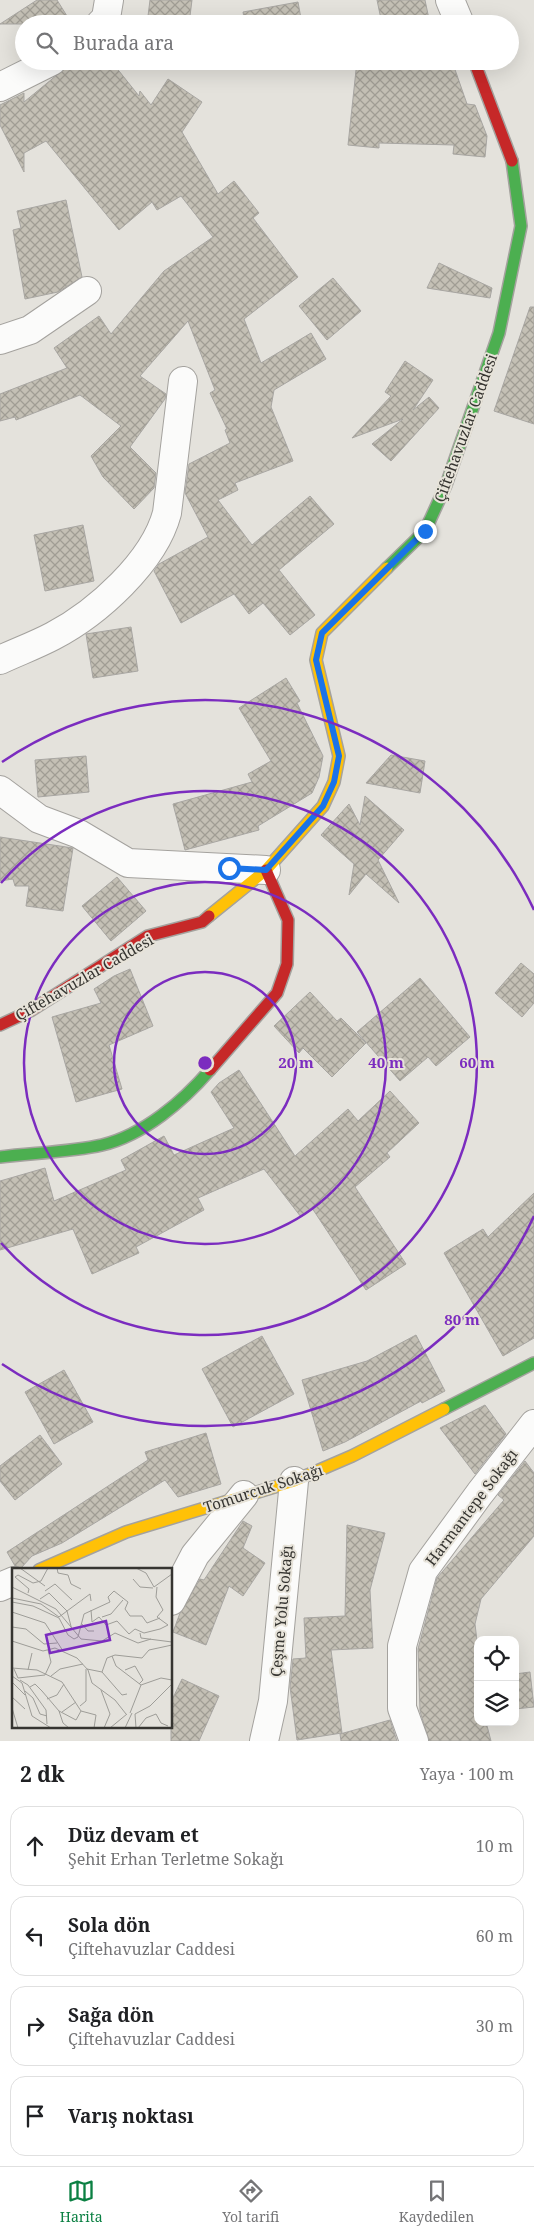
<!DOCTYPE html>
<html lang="tr">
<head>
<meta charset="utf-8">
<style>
	:root { --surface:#fff; --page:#f2f2f2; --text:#202124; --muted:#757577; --line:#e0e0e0; --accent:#0b8043 }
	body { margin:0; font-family:"Noto Serif",serif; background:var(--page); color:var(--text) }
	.controls { position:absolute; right:15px; bottom:15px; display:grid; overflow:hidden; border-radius:10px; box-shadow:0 5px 20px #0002 }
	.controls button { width:45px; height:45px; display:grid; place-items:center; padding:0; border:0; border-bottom:1px solid var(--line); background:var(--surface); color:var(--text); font:25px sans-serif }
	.stop { position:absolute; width:15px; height:15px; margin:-11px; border:4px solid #1a73e8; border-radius:50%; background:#fff }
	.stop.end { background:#1a73e8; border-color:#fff; box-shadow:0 1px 5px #0008 }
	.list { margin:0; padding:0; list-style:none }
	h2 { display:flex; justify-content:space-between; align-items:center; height:65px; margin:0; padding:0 20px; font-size:21px }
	h2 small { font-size:16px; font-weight:400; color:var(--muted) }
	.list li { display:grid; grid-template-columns:32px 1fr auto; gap:15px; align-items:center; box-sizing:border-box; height:80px; margin:0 10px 10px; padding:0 10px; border:1px solid var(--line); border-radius:15px }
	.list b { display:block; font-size:19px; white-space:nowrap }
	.list p { margin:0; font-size:16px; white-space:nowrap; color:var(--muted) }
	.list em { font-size:16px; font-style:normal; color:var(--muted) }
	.icon { flex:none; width:28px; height:28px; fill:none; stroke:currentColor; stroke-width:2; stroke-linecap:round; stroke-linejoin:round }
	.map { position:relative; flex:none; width:534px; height:1741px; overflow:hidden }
	.search { position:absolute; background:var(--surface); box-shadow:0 5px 20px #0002; left:15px; right:15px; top:15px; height:55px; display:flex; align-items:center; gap:12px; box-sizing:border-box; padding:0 18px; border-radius:28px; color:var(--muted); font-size:19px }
	.sheet { height:425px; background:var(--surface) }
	nav { display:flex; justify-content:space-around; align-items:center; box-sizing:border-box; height:70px; border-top:1px solid var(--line); background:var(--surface); font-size:14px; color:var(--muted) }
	nav a { display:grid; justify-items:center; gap:2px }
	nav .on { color:var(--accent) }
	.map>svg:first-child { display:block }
	.building { fill:url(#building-cross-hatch); stroke:#a8a6a2 }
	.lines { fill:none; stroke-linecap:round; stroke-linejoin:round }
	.street-casing { stroke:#a4a29e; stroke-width:30 }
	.fast-casing { stroke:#a4a29e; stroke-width:14 }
	.slow-casing { stroke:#a4a29e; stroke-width:14 }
	.jam-casing { stroke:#a4a29e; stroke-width:14 }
	.street { stroke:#fbfbfa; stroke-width:28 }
	.fast { stroke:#4caf50; stroke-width:11 }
	.slow { stroke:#ffc107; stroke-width:11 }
	.jam { stroke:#c62828; stroke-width:11 }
	.route { stroke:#1a73e8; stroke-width:6 }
	.ring { fill:none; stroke:#7b2cbf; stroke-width:2.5 }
	.labels { text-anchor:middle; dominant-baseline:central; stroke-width:4; stroke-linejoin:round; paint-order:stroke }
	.street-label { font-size:15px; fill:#363531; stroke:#e7e3d9 }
	.inset-road { fill:none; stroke:#9e9d98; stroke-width:1 }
	.view { fill:#7b2cbf; fill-opacity:0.15; stroke:#7b2cbf; stroke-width:2.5 }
	.inset-edge { fill:none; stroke:#363531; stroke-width:2.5 }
	.centre { fill:#7b2cbf; stroke:#e7e3d9; stroke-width:2.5 }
	.ring-label { font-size:15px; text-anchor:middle; font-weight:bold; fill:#7b2cbf; stroke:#e7e3d9; stroke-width:4; stroke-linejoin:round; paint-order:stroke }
</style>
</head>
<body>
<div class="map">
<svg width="534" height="1741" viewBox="0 0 534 1741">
	<defs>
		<pattern id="building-cross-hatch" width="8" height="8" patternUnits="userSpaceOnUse" patternTransform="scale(1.25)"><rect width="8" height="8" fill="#c4c0b5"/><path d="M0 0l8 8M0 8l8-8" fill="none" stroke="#a09d94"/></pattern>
	</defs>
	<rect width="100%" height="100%" fill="#e4e2dc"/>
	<path class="building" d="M37,0H57L72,24H0Z
		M150,0H192L189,24H147Z
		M377,0H425L430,24H382Z
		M298,2L302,24H245L243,12Z
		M74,61H111L139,96L140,91L151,105L168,79L202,102L182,132L218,194L234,181L259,213L253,218L298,277L244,319L261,363L311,333L326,359L274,390L271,407L293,461L235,483L238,490L218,500L252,545L310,496L334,524L279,570L315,615L290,635L263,603L249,614L234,594L181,623L154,571L159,564L208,537L185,493L189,464L230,443L225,430L227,429L210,393L215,390L188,321L140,376L166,394L165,399L130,447L156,473L154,488L134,509L103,477L91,456L121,426L80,395L16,420L15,417L0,421V394L67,368L54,348L99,316L111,334L164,271L213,237L181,196L157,210L152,202L119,230L46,141L24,153V172L0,125V105L24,93V102Z
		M357,61H452L467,104L475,105L487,136L485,157L453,154L454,145L379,143V148L348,145Z
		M66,200L82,277L58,292L25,299L13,230L21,228L17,211Z
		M439,263L492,288L490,298L427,288Z
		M333,278L361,311L327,340L299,306Z
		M530,307H534V424L494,411Z
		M405,361L433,380L413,410L429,397L439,408L391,461L372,444L403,419L352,438L391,396L385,392Z
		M83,525L94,581L45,591L34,535Z
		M131,627L138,671L93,678L86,634Z
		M286,678L300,701L297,703L323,756L319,777L312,793L258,826L259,830L185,850L173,804L252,782L248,774L271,761L239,708Z
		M391,755L425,761L420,793L366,783Z
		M86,756L89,792L38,797L35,760Z
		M365,796L404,830L378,860L399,903L366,874L349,895L354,864L321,835L349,804L360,825Z
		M0,837L73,848L63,911L26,906L29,886H15L13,879L0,881Z
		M117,877L146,911L111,941L82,906Z
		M521,963L534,974V1003L522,1017L495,993Z
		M130,969L153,1026L109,1045L122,1089L76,1102L52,1017L101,1003L94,989L114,976Z
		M420,978L470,1037L436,1066L428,1057L400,1081L357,1032Z
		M310,992L337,1021L341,1018L366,1043L332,1077L303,1048L299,1053L274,1026Z
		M239,1070L295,1156L348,1109L358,1121L390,1091L419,1123L387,1153L390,1157L355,1187L406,1264L366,1290L312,1208L301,1217L264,1169L198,1198L204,1210L136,1247L139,1253L92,1274L73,1229L0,1250V1181L45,1168L54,1201L126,1170L121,1160L164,1136L174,1155L234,1128L211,1092L219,1083Z
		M534,1193V1338L503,1356L444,1253L483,1229L488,1237Z
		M416,1335L445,1391L422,1403L421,1401L345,1442L323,1451L302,1380L367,1361Z
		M262,1336L294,1394L233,1427L202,1369Z
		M64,1370L93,1422L54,1444L25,1392Z
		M485,1405L506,1434L475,1474L440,1428Z
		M206,1433L221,1484L178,1497L165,1480L62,1543L32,1556L21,1568L15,1566L7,1552L148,1460L145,1452Z
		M40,1435L62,1464L15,1500L0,1481V1466Z
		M525,1461L534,1473V1536L481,1599L475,1624L478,1649V1722H486L491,1741H429L420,1711L418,1649L437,1578L504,1500L498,1495Z
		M243,1521L252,1526L243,1548L265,1563L243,1596L229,1586L206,1645L173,1632L180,1613L200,1579L204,1580Z
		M347,1525L385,1533L370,1590L373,1648L331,1650L342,1733L297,1740L290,1687L293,1659L306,1658L304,1618L345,1616Z
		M530,1672L534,1707L515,1709V1674Z
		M182,1679L219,1696L199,1741H171V1702Z
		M390,1720L397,1741H341L340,1734Z"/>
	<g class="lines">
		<g class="street-casing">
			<path id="street" d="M450,0L460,24
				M100,24L106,18L109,0
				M0,87L52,61
				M0,340L30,330L87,291
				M0,660C17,652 36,645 53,636C97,613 154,562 167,513L183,381
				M0,790L39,819L79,834L128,863L266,870
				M0,1587L14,1581
				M171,1601L195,1555L244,1495
				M264,1741L273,1701L294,1481
				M414,1741L402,1708V1646L423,1571L480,1493L534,1424"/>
		</g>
		<g class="fast-casing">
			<path id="fast" d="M387,568L425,531L446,485L499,333L521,226L512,161
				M0,1157C32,1153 71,1152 102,1145C144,1135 183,1101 210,1070
				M444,1409L534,1363"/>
		</g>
		<g class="slow-casing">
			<path id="slow" d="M209,916L266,870L323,806L334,782L339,756L316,660L322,633L387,568
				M39,1570L126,1532L294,1481L352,1456L444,1409"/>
		</g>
		<g class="jam-casing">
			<path id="jam" d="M474,61L512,161
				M0,1025L30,1011L148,936L202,922L209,916
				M210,1070L277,993L287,964L288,920L266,870"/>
		</g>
		<use href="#street" class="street"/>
		<use href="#fast" class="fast"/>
		<use href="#slow" class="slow"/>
		<use href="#jam" class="jam"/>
	</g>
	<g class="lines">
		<path class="route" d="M229,868L266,870L323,806L334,782L339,756L316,660L322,633L425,531"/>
	</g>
	<g class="ring">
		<circle cx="205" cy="1063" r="91"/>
		<circle cx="205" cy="1063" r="181"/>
		<path d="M1 883A272 272 0 1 1 1 1243"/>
		<path d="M534 1216A363 363 0 0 1 2 1364M2 762A363 363 0 0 1 534 910"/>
	</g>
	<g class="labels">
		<g class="street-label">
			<text transform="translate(465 428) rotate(-70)">Çiftehavuzlar Caddesi</text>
			<text transform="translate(84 977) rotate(-30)">Çiftehavuzlar Caddesi</text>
			<text transform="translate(263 1488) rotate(-18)">Tomurcuk Sokağı</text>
			<text transform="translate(471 1507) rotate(-53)">Harmantepe Sokağı</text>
			<text transform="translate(281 1611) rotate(-85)">Çeşme Yolu Sokağı</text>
		</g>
	</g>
	<g transform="translate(12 1568)">
		<rect width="160" height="160" fill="#e4e2dc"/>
		<path class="inset-road" d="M8,0L33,18M45,0L46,5L56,7L59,16L69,21M124,0L134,5L142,19L160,6M121,11L128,19L141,20M0,19L44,41L69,71L90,73L103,65L126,75L139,71M33,23L43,16L60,32M16,25L17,21L3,9L6,7L21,15L29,13L36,0M0,30L29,36L47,49L55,43L37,25L28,31M0,34L21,38L47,50L56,67L62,71L66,69L72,46L98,34L96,29L102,23L116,34L113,41L118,48H130L135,55L148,50M79,42L80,54L87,49L94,57L105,53L117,66L123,61L132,65L148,61L156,57L145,49L151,42L144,29L145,19M0,44L33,55L51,83M90,49L99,46L111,32M69,55L76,63H82M0,59L14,61L32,76L45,75M60,62L55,43L78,26L79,33M128,65L129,70L160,74M0,73L31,83L43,80L65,90L76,102L80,115L103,132L114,146M100,88L104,98L129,117M0,100L25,102L50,114L69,143L84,147L82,160M2,101L6,110L33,107M75,101L90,104L95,90L103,87L130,90L137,82L160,77M16,102L20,85M113,102L123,98L131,112L127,116M90,104L110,127L115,126M33,107L39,94L36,82M0,108L10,115L20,148L39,160M39,108L48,101L71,96M8,112L16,117L34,142L35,156M0,114L13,127M18,119L23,116L30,123L47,143L51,155L57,160M89,122L98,146L92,160M13,123L21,130L28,146L35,148M0,129L13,141M35,131L45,127L52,116M68,138L74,133V101M0,140L6,160M47,143L64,152L69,143M50,144L64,134M118,145L129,117L149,110L160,112M98,160L115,146M113,160L120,145M124,160L123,146L138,138L160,116M126,160L134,150L144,146L149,155L156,158"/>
		<path class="view" d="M94,53L98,72L38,85L34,67Z"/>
		<rect width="160" height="160" class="inset-edge"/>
	</g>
	<circle cx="205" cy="1063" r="8" class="centre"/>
	<g class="ring-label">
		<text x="296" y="1068">20 m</text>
		<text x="386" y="1068">40 m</text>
		<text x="477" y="1068">60 m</text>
		<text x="462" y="1325">80 m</text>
	</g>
</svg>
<div class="controls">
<button><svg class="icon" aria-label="locate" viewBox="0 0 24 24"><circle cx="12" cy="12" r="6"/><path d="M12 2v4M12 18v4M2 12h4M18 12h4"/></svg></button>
<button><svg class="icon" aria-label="layers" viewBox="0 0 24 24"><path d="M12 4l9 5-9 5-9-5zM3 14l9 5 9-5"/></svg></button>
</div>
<div class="stop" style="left:229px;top:868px"></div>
<div class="stop end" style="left:425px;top:531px"></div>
<div class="search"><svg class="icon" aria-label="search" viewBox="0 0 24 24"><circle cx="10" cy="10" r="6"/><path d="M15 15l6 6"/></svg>Burada ara</div>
</div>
<section class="sheet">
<h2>2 dk<small>Yaya · 100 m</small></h2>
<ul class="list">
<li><svg class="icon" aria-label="ahead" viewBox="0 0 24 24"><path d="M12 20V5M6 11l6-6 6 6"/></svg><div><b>Düz devam et</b><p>Şehit Erhan Terletme Sokağı</p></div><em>10 m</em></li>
<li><svg class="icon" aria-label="left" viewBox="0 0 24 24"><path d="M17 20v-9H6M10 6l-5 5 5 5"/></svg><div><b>Sola dön</b><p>Çiftehavuzlar Caddesi</p></div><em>60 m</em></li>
<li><svg class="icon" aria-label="right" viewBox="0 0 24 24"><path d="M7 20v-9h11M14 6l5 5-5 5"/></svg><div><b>Sağa dön</b><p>Çiftehavuzlar Caddesi</p></div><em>30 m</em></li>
<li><svg class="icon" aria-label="arrive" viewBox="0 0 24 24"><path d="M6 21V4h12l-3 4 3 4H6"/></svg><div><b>Varış noktası</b></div></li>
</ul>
</section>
<nav>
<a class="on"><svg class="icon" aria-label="map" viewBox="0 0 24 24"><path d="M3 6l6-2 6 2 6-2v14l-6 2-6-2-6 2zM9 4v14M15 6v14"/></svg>Harita</a>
<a><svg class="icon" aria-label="directions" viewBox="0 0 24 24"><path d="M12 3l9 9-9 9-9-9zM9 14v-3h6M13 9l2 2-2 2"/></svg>Yol tarifi</a>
<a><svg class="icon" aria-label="saved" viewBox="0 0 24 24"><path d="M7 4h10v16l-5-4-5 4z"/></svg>Kaydedilen</a>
</nav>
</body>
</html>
